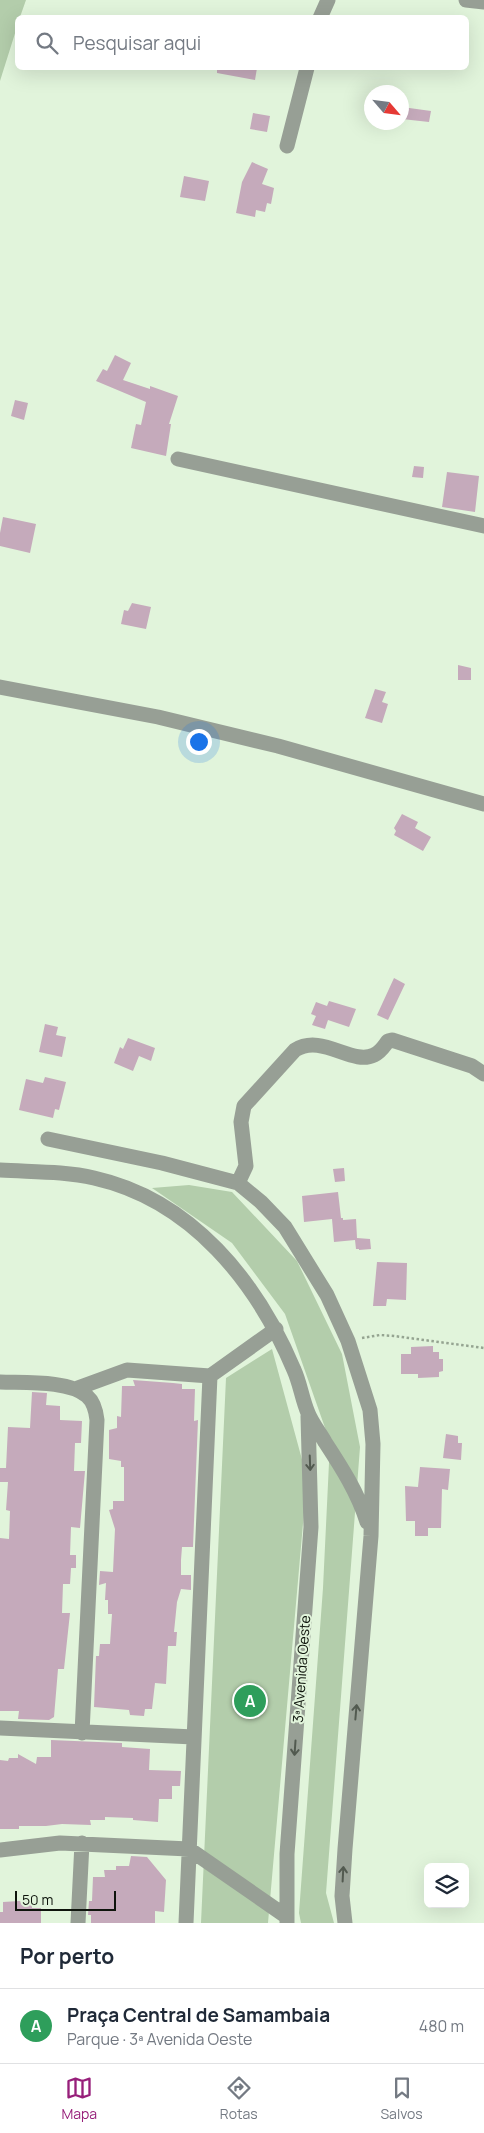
<!DOCTYPE html>
<html lang="pt">
<head>
<meta charset="utf-8">
<style>
	:root { --surface:#fff; --page:#f6f6f7; --text:#1f2937; --muted:#747a83; --line:#e0e1e3; --accent:#971f7a }
	body { margin:0; font-family:Manrope,sans-serif; background:var(--page); color:var(--text) }
	.controls { position:absolute; right:15px; bottom:15px; display:grid; overflow:hidden; border-radius:8px; box-shadow:0 5px 20px #0002 }
	.controls button { width:45px; height:45px; display:grid; place-items:center; padding:0; border:0; border-bottom:1px solid var(--line); background:var(--surface); color:var(--text); font:25px sans-serif }
	.compass { position:absolute; left:364px; top:85px; width:45px; height:45px; border-radius:50%; background:var(--surface); box-shadow:0 5px 20px #0002; rotate:118deg }
	.scale { position:absolute; left:15px; bottom:12px; width:101px; box-sizing:border-box; padding-left:5px; border:2px solid #0e140c; border-top:0; font-size:14px; line-height:18px; white-space:nowrap; color:#0e140c; -webkit-text-stroke:4px #e1f4db; paint-order:stroke }
	.you { position:absolute; left:198px; top:741px; width:18px; height:18px; margin:-12px; border:4px solid #fff; border-radius:50%; background:#1a73e8; box-shadow:0 0 0 8px #1a73e833 }
	.badge { display:grid; place-items:center; width:32px; height:32px; border-radius:50%; background:var(--accent); color:#fff; font-size:16px; font-weight:700 }
	.pin { position:absolute; translate:-50% -50%; border:2px solid #fff; box-shadow:0 1px 5px #0006 }
	.list { margin:0; padding:0; list-style:none }
	h2 { display:flex; justify-content:space-between; align-items:center; height:65px; margin:0; padding:0 20px; font-size:21px }
	h2 small { font-size:16px; font-weight:400; color:var(--muted) }
	.list li { display:grid; grid-template-columns:32px 1fr auto; gap:15px; align-items:center; box-sizing:border-box; height:75px; padding:0 20px; border-top:1px solid var(--line) }
	.list b { display:block; font-size:19px; white-space:nowrap }
	.list p { margin:0; font-size:16px; white-space:nowrap; color:var(--muted) }
	.list em { font-size:16px; font-style:normal; color:var(--muted) }
	.icon { flex:none; width:28px; height:28px; fill:none; stroke:currentColor; stroke-width:2; stroke-linecap:round; stroke-linejoin:round }
	.map { position:relative; flex:none; width:484px; height:1923px; overflow:hidden }
	.search { position:absolute; background:var(--surface); box-shadow:0 5px 20px #0002; left:15px; right:15px; top:15px; height:55px; display:flex; align-items:center; gap:12px; box-sizing:border-box; padding:0 18px; border-radius:8px; color:var(--muted); font-size:19px }
	.sheet { height:140px; background:var(--surface) }
	nav { display:flex; justify-content:space-around; align-items:center; box-sizing:border-box; height:70px; border-top:1px solid var(--line); background:var(--surface); font-size:14px; color:var(--muted) }
	nav a { display:grid; justify-items:center; gap:2px }
	nav .on { color:var(--accent) }
	.map>svg:first-child { display:block }
	.green { fill:#b3cdab }
	.building { fill:#c5aabb }
	.lines { fill:none; stroke-linecap:round; stroke-linejoin:round }
	.path { stroke:#95a491; stroke-width:2.5; stroke-dasharray:2.5 2.5; stroke-linecap:butt }
	.minor { stroke:#979f95; stroke-width:15 }
	.oneway { stroke:#525a50 }
	.labels { text-anchor:middle; dominant-baseline:central; stroke-width:4; stroke-linejoin:round; paint-order:stroke }
	.street-label { font-size:14px; fill:#0e140c; stroke:#e1f4db }
</style>
</head>
<body>
<div class="map">
<svg width="484" height="1923" viewBox="0 0 484 1923">
	<rect width="100%" height="100%" fill="#e1f4db"/>
	<path class="green" d="M0,0H26L20,17L18,18L17,27L0,81Z
		M189,1185L232,1192L297,1261L342,1354L360,1447L326,1893L334,1923H301L299,1913L323,1588L330,1442L285,1314L232,1243L152,1188Z
		M272,1349L307,1478L268,1923H201L226,1378Z"/>
	<path class="building" d="M217,68H257L255,80L217,73Z
		M402,107L431,111L429,122L402,119Z
		M253,113L270,116L267,132L250,129Z
		M252,162L268,169L262,184L274,188L271,204L267,203L265,212L256,210L255,217L236,213L242,182Z
		M184,176L209,181L205,201L180,197Z
		M115,355L131,363L123,380L150,389V386L178,396L169,424H171L166,456L131,448L136,424L141,425L146,402L96,381L103,369L107,371Z
		M15,400L28,403L24,420L11,416Z
		M414,466L424,467L423,478L412,477Z
		M447,472L479,476L475,512L442,507Z
		M3,517L36,524L30,553L0,546V533Z
		M132,603L151,607L146,629L121,624L124,610L128,611Z
		M458,665L471,668V680H458Z
		M375,689L386,692L382,702L388,704L382,723L365,718Z
		M402,814L418,822L415,828L431,837L423,851L394,835L396,831L394,828Z
		M394,978L405,984L388,1020L377,1015Z
		M329,1001L356,1009L349,1027L328,1020L325,1029L312,1025L316,1016L311,1014L316,1002L327,1006Z
		M45,1024L58,1027L56,1035L66,1037L62,1057L39,1052Z
		M128,1038L155,1048L151,1061L139,1056L133,1071L114,1063L120,1047L123,1049Z
		M45,1077L66,1082L59,1110L55,1109L53,1118L19,1110L26,1079L43,1083Z
		M344,1168L345,1181L335,1182L333,1169Z
		M338,1192L341,1218H343V1220L356,1219L357,1238L370,1239L371,1249L359,1250V1249H356L355,1240L334,1242L332,1219L304,1222L302,1196Z
		M377,1262L407,1263L406,1300L387,1299L386,1306H373Z
		M433,1346V1352H439V1359H443V1371L439,1372V1377L418,1378V1374H401V1354H411V1347Z
		M133,1380L173,1383L182,1384V1389H195L194,1421L198,1420L193,1547H182L181,1560V1575H191V1590L181,1589L177,1602L174,1632H177L176,1646H168L166,1684L155,1683L152,1709H145L144,1716L130,1715L129,1710L94,1707L96,1656H99L100,1644H110L112,1614H108V1600H105L106,1583L99,1585L100,1571L113,1572L115,1529L109,1510L113,1509V1501H124V1467H121V1461L109,1459V1430L117,1428V1416L121,1417L122,1386H135Z
		M32,1392L47,1393L46,1405L60,1406V1420L82,1421L81,1443H75L74,1471H85L80,1528L71,1527L70,1555H76V1568H71L70,1584H63L62,1613H70L64,1669H58L54,1717L49,1720L18,1719L19,1711H0V1538L9,1539L10,1511L6,1510L8,1482H0V1468H6L8,1427L30,1428Z
		M446,1434L458,1436V1443H462L461,1460L443,1458Z
		M420,1467L450,1469L448,1490L442,1489L441,1528H428V1536H415V1521H406L405,1486L418,1487Z
		M51,1740L122,1743V1747L150,1749L149,1770L181,1771L180,1786H172V1799H159L158,1822L133,1820V1818L105,1817V1820H90L91,1825L62,1824L46,1826H19V1829H0V1760L8,1761L9,1758H18V1754L36,1764L37,1757H51Z
		M131,1856L147,1857L166,1880L164,1912L155,1911V1923H91V1915H88L89,1901H92L93,1877H105L104,1870H116V1866H129Z
		M19,1901L32,1902V1908H41V1923H0V1912H3V1902Z"/>
	<g class="lines">
		<path class="path" d="M362,1338L380,1335L394,1336L484,1348"/>
		<path class="minor" d="M466,0L484,2
			M320,18L328,0
			M287,146L307,68
			M178,459L484,526
			M0,687L158,717L278,746L484,804
			M48,1139L162,1163L238,1183L261,1202L285,1227L327,1295L348,1341L370,1410L373,1444L371,1536L345,1849L342,1896L345,1923
			M0,1170C31,1172 64,1171 94,1178C192,1200 257,1282 294,1370C300,1383 302,1399 308,1413C312,1423 320,1433 325,1442C342,1468 358,1493 367,1522
			M238,1183L246,1166L241,1122L244,1106L295,1050C322,1033 352,1066 374,1055C381,1052 384,1046 388,1041L392,1040L472,1066L484,1074
			M0,1382C24,1383 69,1380 87,1396C94,1402 96,1411 97,1420L82,1733
			M75,1389L127,1370L210,1376
			M0,1728L194,1737
			M0,1850L60,1843L189,1849L287,1917
			M78,1923L82,1843
			M186,1923L210,1376L276,1329
			M287,1923V1854L311,1527L308,1416"/>
	</g>
	<defs><path id="oneway-shaft" d="M-6 0H5M1.5-3L5.5 0L1.5 3" fill="none" stroke-width="1.6" stroke-linecap="round" stroke-linejoin="round" transform="scale(1.25)"/></defs>
	<g class="oneway">
		<use href="#oneway-shaft" transform="translate(310 1463) rotate(88)"/>
		<use href="#oneway-shaft" transform="translate(356 1712) rotate(-85)"/>
		<use href="#oneway-shaft" transform="translate(295 1748) rotate(94)"/>
		<use href="#oneway-shaft" transform="translate(343 1874) rotate(-87)"/>
	</g>
	<g class="labels">
		<g class="street-label">
			<text transform="translate(301 1669) rotate(-86)">3ª Avenida Oeste</text>
		</g>
	</g>
</svg>
<div class="controls">
<button><svg class="icon" aria-label="layers" viewBox="0 0 24 24"><path d="M12 4l9 5-9 5-9-5zM3 14l9 5 9-5"/></svg></button>
</div>
<svg class="compass" viewBox="-18 -18 36 36"><path d="M0-13l5 13h-10z" fill="#e53935"/><path d="M0 13l5-13h-10z" fill="#747a83"/></svg>
<div class="scale">50 m</div>
<div class="you"></div>
<div class="pin badge" style="left:250px;top:1701px;background:#2e9e5b">A</div>
<div class="search"><svg class="icon" aria-label="search" viewBox="0 0 24 24"><circle cx="10" cy="10" r="6"/><path d="M15 15l6 6"/></svg>Pesquisar aqui</div>
</div>
<section class="sheet">
<h2>Por perto<small></small></h2>
<ul class="list">
<li><span class="badge" style="background:#2e9e5b">A</span><div><b>Praça Central de Samambaia</b><p>Parque · 3ª Avenida Oeste</p></div><em>480 m</em></li>
</ul>
</section>
<nav>
<a class="on"><svg class="icon" aria-label="map" viewBox="0 0 24 24"><path d="M3 6l6-2 6 2 6-2v14l-6 2-6-2-6 2zM9 4v14M15 6v14"/></svg>Mapa</a>
<a><svg class="icon" aria-label="directions" viewBox="0 0 24 24"><path d="M12 3l9 9-9 9-9-9zM9 14v-3h6M13 9l2 2-2 2"/></svg>Rotas</a>
<a><svg class="icon" aria-label="saved" viewBox="0 0 24 24"><path d="M7 4h10v16l-5-4-5 4z"/></svg>Salvos</a>
</nav>
</body>
</html>
